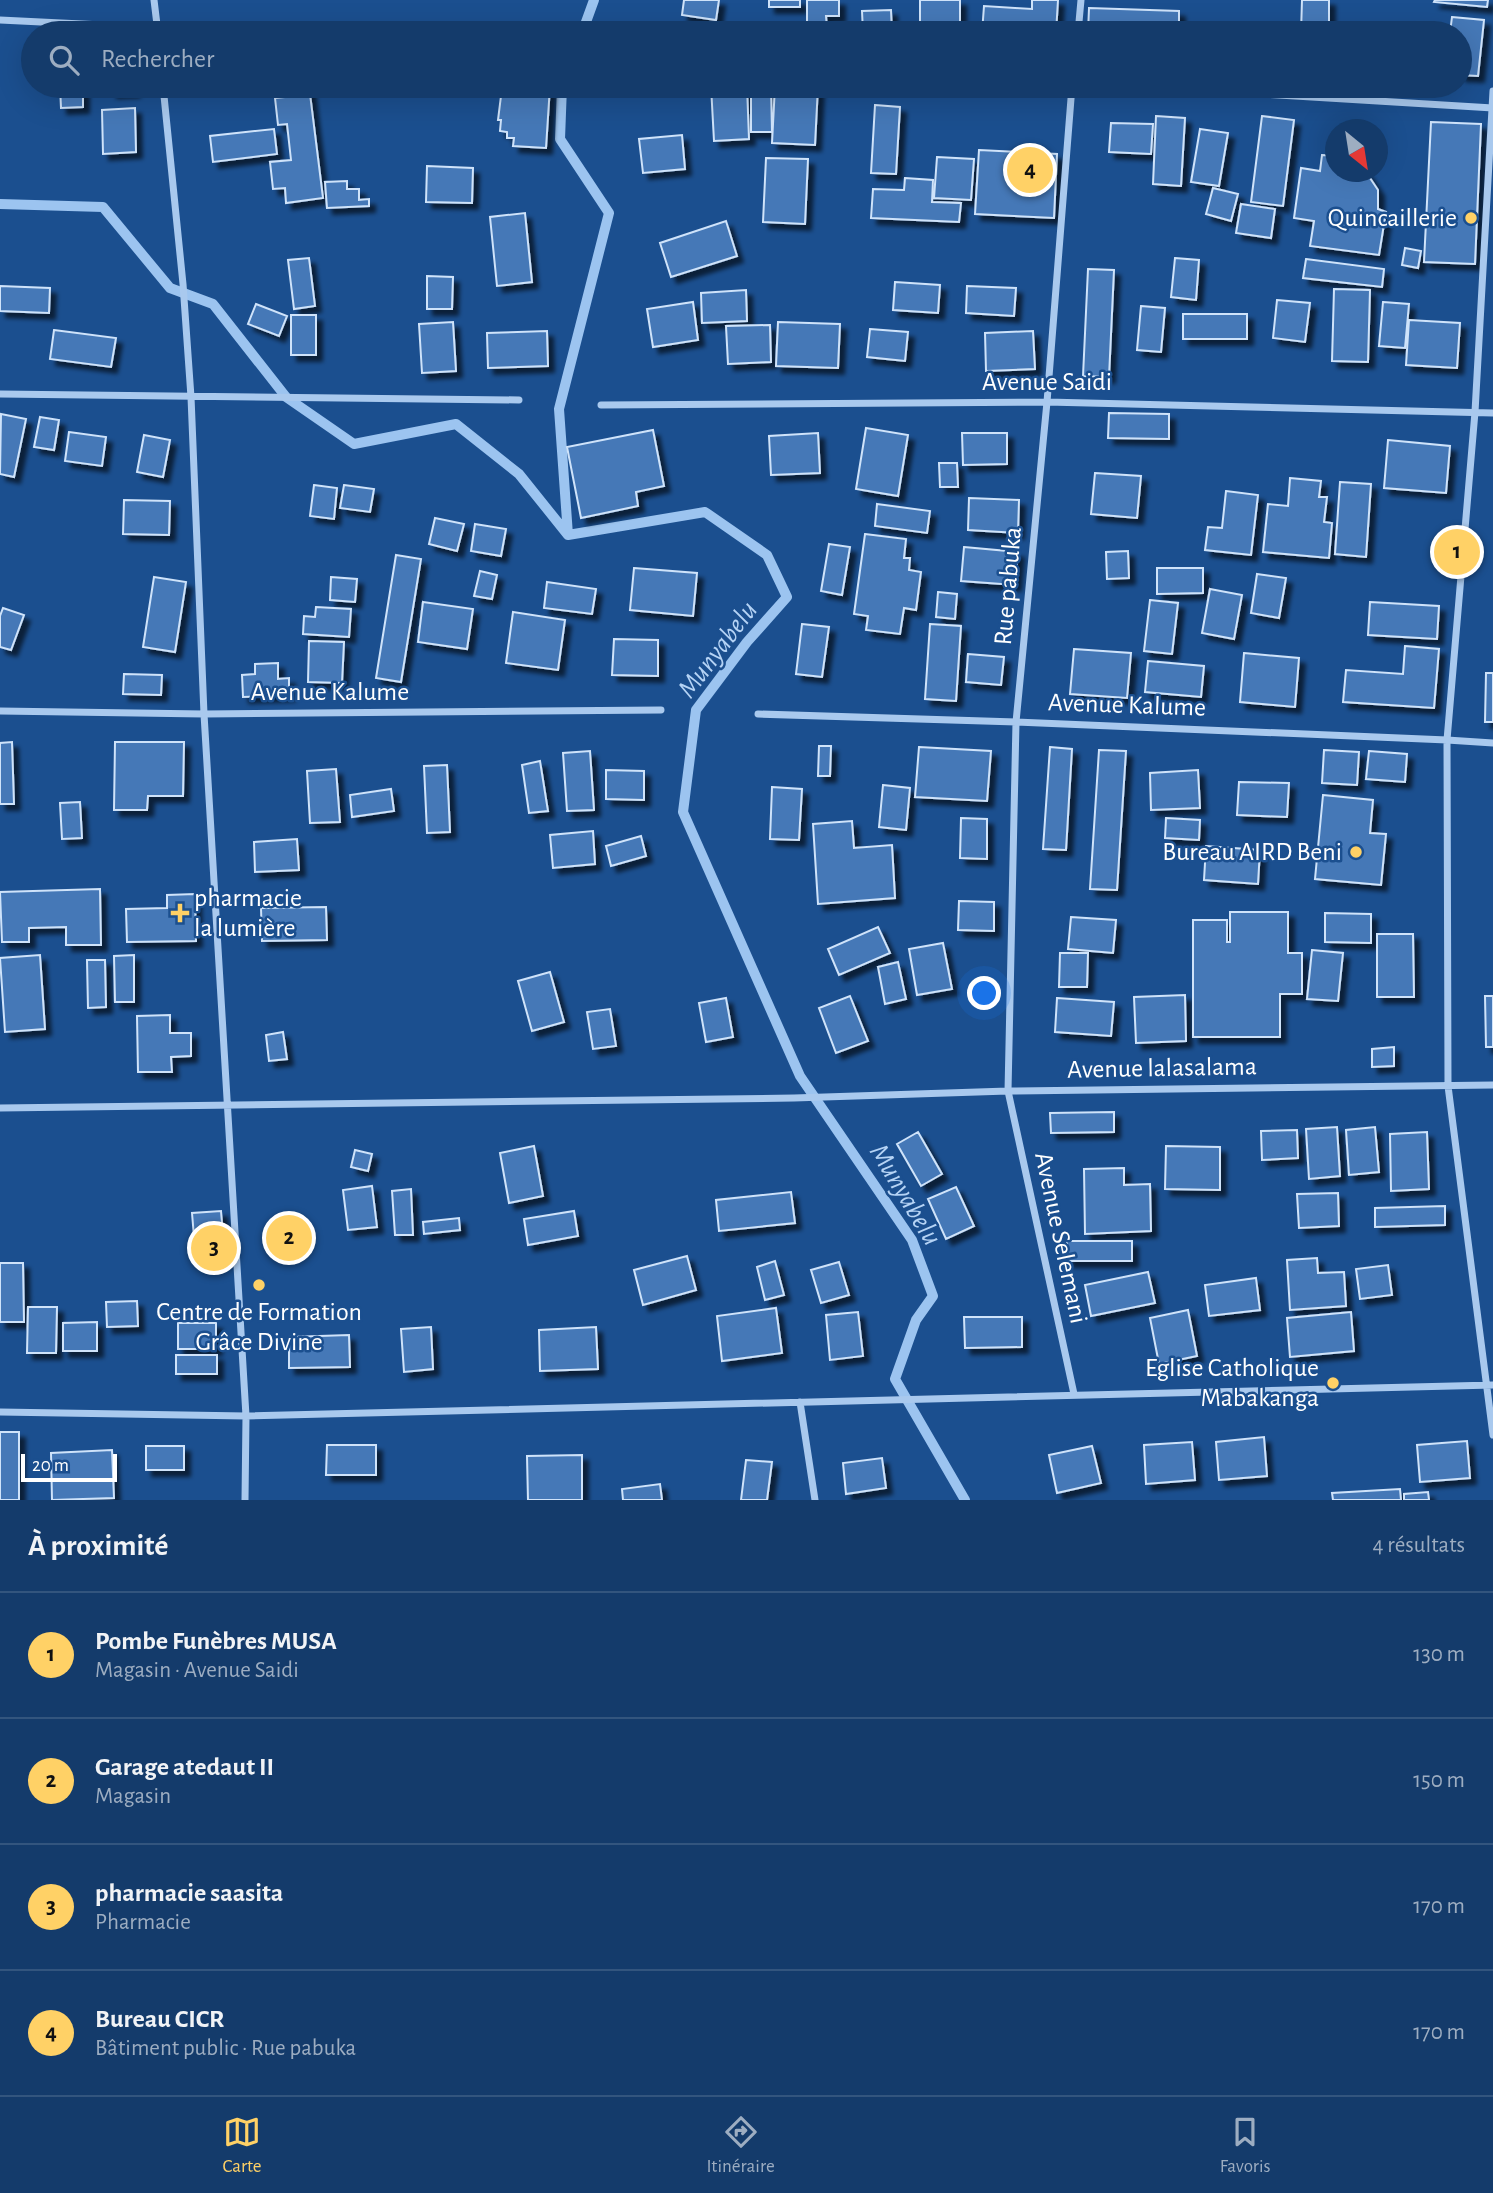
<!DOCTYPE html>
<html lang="fr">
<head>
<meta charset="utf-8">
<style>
	:root { --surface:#143b6b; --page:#214673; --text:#f1f3f6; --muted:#9dadc1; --line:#33557e; --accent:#ffd166 }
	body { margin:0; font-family:"Alegreya Sans",sans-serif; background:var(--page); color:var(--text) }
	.compass { position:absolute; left:1325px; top:119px; width:63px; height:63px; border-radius:50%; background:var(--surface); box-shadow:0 7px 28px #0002; rotate:150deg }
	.scale { position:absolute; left:21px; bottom:18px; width:96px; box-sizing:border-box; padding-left:7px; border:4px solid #fff; border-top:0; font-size:19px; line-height:24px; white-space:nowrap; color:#fff; -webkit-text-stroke:5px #1b4f8f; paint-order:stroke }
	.you { position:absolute; left:985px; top:994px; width:24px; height:24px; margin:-18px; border:5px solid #fff; border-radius:50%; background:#1a73e8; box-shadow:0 0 0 10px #1a73e833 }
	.badge { display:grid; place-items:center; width:46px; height:46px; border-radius:50%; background:var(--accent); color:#111; font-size:23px; font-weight:700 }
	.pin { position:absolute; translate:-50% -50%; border:4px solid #fff; box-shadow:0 2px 7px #0006 }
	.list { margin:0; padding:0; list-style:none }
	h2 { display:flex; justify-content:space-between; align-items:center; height:91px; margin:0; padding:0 28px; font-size:30px }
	h2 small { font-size:23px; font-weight:400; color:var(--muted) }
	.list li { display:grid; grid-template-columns:46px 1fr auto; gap:21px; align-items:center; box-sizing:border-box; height:126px; padding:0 28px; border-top:2px solid var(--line) }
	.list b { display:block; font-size:26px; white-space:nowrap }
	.list p { margin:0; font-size:23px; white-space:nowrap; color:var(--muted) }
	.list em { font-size:23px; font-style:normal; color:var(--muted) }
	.icon { flex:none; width:38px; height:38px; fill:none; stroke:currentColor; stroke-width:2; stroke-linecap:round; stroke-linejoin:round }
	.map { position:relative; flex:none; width:1493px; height:1500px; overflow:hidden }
	.search { position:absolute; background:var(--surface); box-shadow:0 7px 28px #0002; left:21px; right:21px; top:21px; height:77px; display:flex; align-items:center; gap:18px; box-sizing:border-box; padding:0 24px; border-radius:38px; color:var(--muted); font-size:26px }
	.sheet { height:595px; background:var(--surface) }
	nav { display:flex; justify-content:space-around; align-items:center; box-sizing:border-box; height:98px; border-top:2px solid var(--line); background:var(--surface); font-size:19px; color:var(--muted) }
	nav a { display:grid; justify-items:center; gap:4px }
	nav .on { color:var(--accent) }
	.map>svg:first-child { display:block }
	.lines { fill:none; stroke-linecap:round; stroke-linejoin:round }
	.stream { stroke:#9cc4f0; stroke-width:10 }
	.building { fill:#4478b7; stroke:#cfe3fa; stroke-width:2; filter:url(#shadow) }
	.minor { stroke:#a9c9ee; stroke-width:7 }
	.poi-dot { fill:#ffd166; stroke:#1b4f8f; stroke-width:2.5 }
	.labels { text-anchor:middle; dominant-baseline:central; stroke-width:5; stroke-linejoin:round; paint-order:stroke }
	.poi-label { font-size:26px; fill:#fff; stroke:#1b4f8f; text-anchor:end }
	.street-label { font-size:26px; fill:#fff; stroke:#1b4f8f }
	.water-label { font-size:28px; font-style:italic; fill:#b5d3f5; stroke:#1b4f8f }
</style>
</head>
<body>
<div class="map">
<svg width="1493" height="1500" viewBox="0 0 1493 1500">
	<defs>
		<filter id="shadow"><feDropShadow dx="6" dy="6" stdDeviation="2" flood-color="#0009"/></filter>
	</defs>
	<rect width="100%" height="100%" fill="#1b4f8f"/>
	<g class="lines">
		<path class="stream" d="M582,33L594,0
			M562,86L560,139L609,213L559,409L568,535L705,512L767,555L787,597L747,642L696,710L683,812L800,1076L912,1240L933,1296L916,1320L895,1379L965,1500
			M0,204L103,207L170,288L213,304L286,397L354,444L456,424L519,474L568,535"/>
	</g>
	<path class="building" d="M684,0H719L716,20L682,15Z
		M769,0H800V7H769Z
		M807,0H839V16H826L827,28H847V33H807Z
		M920,0H960V29H920Z
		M1032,0H1058L1056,33H982L984,6L1032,9Z
		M1302,0H1329V27H1361V33H1301Z
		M1435,0H1488L1487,7L1434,2Z
		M1089,8L1179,11V33H1088Z
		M891,10L892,33H863L862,11Z
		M1452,17L1484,20L1478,76L1460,75V33H1450Z
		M1378,27H1412V33H1378Z
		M60,86H83V107L61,108Z
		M111,86H134V91L111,92Z
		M309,86L323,198L286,203L285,188L273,189L270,162L291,160L287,124L278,125L275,98L284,97L283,87Z
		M512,86H550L546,148L513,146L514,138H507V132L500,131L501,120H498L502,88L512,89Z
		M711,86H747L749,139L714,141Z
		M751,86H771L772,132H751Z
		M775,86H818L815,145L772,143Z
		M875,105L900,107L896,174L871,173Z
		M135,108L136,152L103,154L102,110Z
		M1156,116L1185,118L1181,186L1153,184Z
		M1262,116L1294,120L1283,206L1251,202Z
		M1431,122L1481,124L1475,264L1424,262Z
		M1111,123L1153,124L1151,154L1109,152Z
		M274,129L277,154L213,162L210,136Z
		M1200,129L1228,133L1219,186L1191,182Z
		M682,135L685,169L643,173L639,139Z
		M979,150L1057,154L1054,218L975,214Z
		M1322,155L1336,156V172H1366L1378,190V209L1386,212L1379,255L1310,246L1314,221L1294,218L1301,168L1320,171Z
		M937,157L974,159L971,200L934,198Z
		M766,158L808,159L805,224L763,222Z
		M427,166L473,168L472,203L426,202Z
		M905,178L933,180L932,202L961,203L959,222L871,218L873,189L904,190Z
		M347,181V189H359V200L369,199V206L327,208L325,182Z
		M1213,188L1238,194L1231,221L1206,214Z
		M1241,204L1275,209L1271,238L1236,233Z
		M525,213L532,282L497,286L490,217Z
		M726,221L737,256L671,277L660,243Z
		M1405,248L1421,251L1418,268L1402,265Z
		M309,258L315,306L294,309L288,260Z
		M1175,258L1199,260L1196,300L1171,297Z
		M1306,259L1384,269L1382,287L1303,278Z
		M1088,269L1114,270L1109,377L1083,376Z
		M427,276L453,277L452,309H427Z
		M895,282L940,285L938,313L893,310Z
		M0,286L50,288L49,313L0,311Z
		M967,286L1016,288L1014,316L966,313Z
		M1334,289L1370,290L1368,362L1332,361Z
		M746,290L747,321L702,323L701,293Z
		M1277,300L1310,303L1305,342L1273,338Z
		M693,302L698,340L653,347L647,309Z
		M1383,302L1409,304L1405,348L1379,346Z
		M256,304L287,316L279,336L248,324Z
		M1141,306L1165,308L1161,352L1137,350Z
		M1183,314H1247V339H1183Z
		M291,315H316V355H291Z
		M1409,320L1460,323L1457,368L1406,365Z
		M453,322L456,371L422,373L419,324Z
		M778,322L840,324L838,368L776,366Z
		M770,325L771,362L728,364L726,326Z
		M870,329L908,332L905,361L867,357Z
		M54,330L116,338L111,367L50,359Z
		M547,331L548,366L488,368L487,333Z
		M1033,331L1035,369L986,371L985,333Z
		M1109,413L1169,414V439L1108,438Z
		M1,414L26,419L14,477L0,474Z
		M40,417L59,420L54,450L34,447Z
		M866,428L908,435L898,496L856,489Z
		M653,430L664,486L636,492L638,506L581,518L567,447Z
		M69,432L106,437L102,466L65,461Z
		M818,433L820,473L771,475L769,436Z
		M962,433H1007V464L963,465Z
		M144,435L170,440L163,477L137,472Z
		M1388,440L1450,446L1446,493L1384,488Z
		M939,463H957L958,487H940Z
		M1095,473L1141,476L1137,518L1091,514Z
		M1290,478L1321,481L1319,497H1327L1324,522L1332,523L1329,558L1263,552L1268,504L1288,506Z
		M1340,482L1371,484L1366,557L1335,554Z
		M314,485L337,488L334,519L310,516Z
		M344,485L374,489L370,512L340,508Z
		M1226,491L1258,495L1251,555L1205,550L1208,527L1222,528Z
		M969,498L1019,500L1018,533L968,530Z
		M124,500L170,501L169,535L123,534Z
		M877,504L930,511L927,533L875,526Z
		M435,518L464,524L457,551L429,544Z
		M475,524L506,529L501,556L471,551Z
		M865,534L906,539L904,558H910L909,570L921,572L916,610L904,608L900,634L866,630L868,616L854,614Z
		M829,544L850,547L842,595L821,591Z
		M964,547L1018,552L1015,585L961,581Z
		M1128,551L1129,578L1107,579L1106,552Z
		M396,555L421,559L401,682L376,678Z
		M634,568L697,573L693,616L630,610Z
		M1157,568H1203V593L1157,594Z
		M480,571L497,575L492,599L474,596Z
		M1257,574L1286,578L1279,618L1251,613Z
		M154,577L186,582L175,652L143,647Z
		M331,577L357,579L355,602L330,600Z
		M547,582L596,589L592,614L544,608Z
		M1210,589L1242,595L1234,639L1202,633Z
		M938,592L957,594L955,619L936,617Z
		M1150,600L1178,603L1172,654L1144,651Z
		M423,602L473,609L467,649L418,642Z
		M1370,602L1439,606L1437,639L1368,635Z
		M316,607L351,609L349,637L303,634L304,616L315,617Z
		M3,608L24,615L11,650L0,647V616Z
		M513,612L565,620L558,670L506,663Z
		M802,624L829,627L822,677L796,674Z
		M930,624L961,626L956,701L925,699Z
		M614,639L658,640V676L612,675Z
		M309,641L344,642L342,683L308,682Z
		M1405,646L1439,649L1434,708L1343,702L1346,670L1403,674Z
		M1074,649L1131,653L1127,698L1070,694Z
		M1244,653L1299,658L1295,707L1240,702Z
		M968,654L1004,657L1001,685L966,682Z
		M1148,661L1204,666L1201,697L1145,692Z
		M278,663V679L289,678V695L243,697L242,675L255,674V664Z
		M1486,673H1493V722H1485Z
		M124,674L162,675L161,695L123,694Z
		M12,742L14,804H0V743Z
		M115,742H184L183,796H148L147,810H114Z
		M819,746H831L830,776H818Z
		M919,747L991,751L987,801L915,797Z
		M1050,747L1072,749L1066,850L1043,849Z
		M1099,750L1126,751L1117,890L1090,889Z
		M1324,750L1359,752L1357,785L1322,783Z
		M590,751L594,810L567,811L563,753Z
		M1369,751L1407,754L1405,782L1366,779Z
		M540,761L548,811L529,813L522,765Z
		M447,765L450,832L427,833L424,766Z
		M336,769L340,822L310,823L307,771Z
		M606,770L644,771V800L606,799Z
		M1198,770L1200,808L1151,810L1150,773Z
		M1239,782L1289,783L1287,817L1237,815Z
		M883,785L910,788L906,830L879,827Z
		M772,787L802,789L799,840L770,839Z
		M391,789L394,811L352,817L350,795Z
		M1323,795L1373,800L1370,833L1386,834L1381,885L1315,879Z
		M80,802L82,838L62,839L60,803Z
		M961,818L987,819V859L960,858Z
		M1166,818L1200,820L1199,840L1165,838Z
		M852,821L854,848L892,845L895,898L818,904L813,824Z
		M593,831L595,864L553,868L550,835Z
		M641,836L646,856L611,866L606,846Z
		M297,839L299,870L255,872L254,842Z
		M1206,846L1260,850L1258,884L1204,880Z
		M100,889L101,945H66V927L29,928V942H2L0,892Z
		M195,894L196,941L127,942L126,909L167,908V895Z
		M959,901L994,902V931L958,930Z
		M326,907L327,940L262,941L261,908Z
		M1230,912H1288V953H1302V994H1280V1037H1193V920H1227V942H1230Z
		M1325,913L1371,914V943L1325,942Z
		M1071,917L1116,920L1113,953L1068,949Z
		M878,927L890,953L839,975L828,949Z
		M1377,934H1413L1414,997H1377Z
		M943,943L952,989L917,995L909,949Z
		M1312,950L1343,953L1338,1001L1307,999Z
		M1060,953H1088L1087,987H1059Z
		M40,955L45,1029L5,1032L0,958Z
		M134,955V1002H115L114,956Z
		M87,960H105L106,1007L88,1008Z
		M898,962L906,999L885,1004L878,967Z
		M550,972L564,1022L532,1031L518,981Z
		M1185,995L1186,1041L1136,1043L1134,997Z
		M850,996L868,1041L836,1053L819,1008Z
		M1485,996H1493V1047H1486Z
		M726,998L733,1037L706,1042L699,1003Z
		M1057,998L1114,1002L1111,1036L1055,1032Z
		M610,1009L616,1046L593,1049L587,1012Z
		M170,1015V1033H191V1056L171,1057L172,1072H138L137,1016Z
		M283,1032L287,1059L269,1061L266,1035Z
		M1394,1047V1066L1372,1067V1049Z
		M1114,1112V1132L1051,1133L1050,1113Z
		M1337,1127L1340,1176L1309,1179L1306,1129Z
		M1375,1127L1379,1172L1349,1175L1346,1130Z
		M1297,1130L1298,1158L1262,1160L1261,1131Z
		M918,1132L942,1174L921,1186L897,1144Z
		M1427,1132L1429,1189L1391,1191L1390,1134Z
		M534,1146L543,1196L509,1203L500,1153Z
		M1166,1146L1220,1147V1190L1165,1189Z
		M355,1150L372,1154L368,1171L351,1167Z
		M1124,1168V1185L1150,1184L1151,1231L1085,1234L1084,1169Z
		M372,1186L377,1227L348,1230L343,1190Z
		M956,1187L974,1226L946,1239L928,1199Z
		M411,1189L413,1235H395L392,1191Z
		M791,1192L795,1223L719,1231L716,1200Z
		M1338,1193L1339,1226L1299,1228L1297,1194Z
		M1445,1206V1225L1375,1227V1208Z
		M221,1211L225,1259L196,1261L192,1213Z
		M574,1211L578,1236L528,1245L524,1219Z
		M459,1218L460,1230L424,1234L423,1222Z
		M1067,1241H1132V1261H1067Z
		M687,1256L696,1290L643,1305L634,1270Z
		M1317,1258L1318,1273L1344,1272L1346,1306L1290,1310L1287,1260Z
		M775,1261L784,1295L765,1300L757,1267Z
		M839,1262L849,1295L821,1303L811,1270Z
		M0,1263H23L24,1322H0Z
		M1388,1265L1392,1295L1360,1299L1356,1269Z
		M1148,1272L1155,1303L1091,1316L1085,1285Z
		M1256,1278L1260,1310L1209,1316L1205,1285Z
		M137,1301L138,1326L107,1327L106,1302Z
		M28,1307H57L56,1353H27Z
		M776,1308L782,1353L722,1361L717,1316Z
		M1188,1310L1197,1356L1159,1364L1150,1318Z
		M858,1312L863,1356L830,1360L826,1315Z
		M1351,1312L1354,1351L1290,1357L1287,1318Z
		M964,1317H1022V1347L965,1348Z
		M97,1322V1351H63V1323Z
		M178,1323H216V1349H178Z
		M431,1327L433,1369L404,1372L401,1329Z
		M596,1327L598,1369L540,1371L539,1330Z
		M349,1335L350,1367L289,1368V1337Z
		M176,1355H217V1374H176Z
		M0,1432H19V1500H0Z
		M1264,1437L1267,1476L1219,1480L1216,1442Z
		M1467,1441L1470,1478L1420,1482L1417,1445Z
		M1192,1442L1195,1480L1146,1484L1144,1445Z
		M327,1445H376V1475H326Z
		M146,1446H184V1470H146Z
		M1092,1446L1101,1483L1057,1493L1049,1455Z
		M112,1450L114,1498L52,1500L51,1453Z
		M582,1455V1500H528L527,1456Z
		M882,1458L886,1488L846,1494L843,1463Z
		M746,1460L772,1462L767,1500H741Z
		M660,1484L662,1500H623L622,1489Z
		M1400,1489L1401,1500H1333L1332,1493Z
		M1428,1492L1429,1500H1404V1494Z"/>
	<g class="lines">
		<path class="minor" d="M154,0L158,33
			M0,20L266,33
			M1078,33L1081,0
			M163,86L183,284L191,397L204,714L246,1416L245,1500
			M1072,86L1047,402L1016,722L1008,1091L1074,1394
			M1130,86L1493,108
			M1493,91L1475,412L1447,740L1448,1086L1493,1435
			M0,394L519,400
			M601,405L1047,402L1493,413
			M0,711L204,714L661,710
			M758,714L1016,722L1447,740L1493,743
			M0,1108L794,1098L1008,1091L1493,1085
			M800,1402L815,1500
			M0,1412L246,1416L1493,1385"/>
	</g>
	<g class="poi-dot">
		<circle cx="1471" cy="218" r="7"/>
		<circle cx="1356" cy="852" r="7"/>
		<path d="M176.5 902.5h7v7h7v7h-7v7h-7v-7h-7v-7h7z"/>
		<circle cx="259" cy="1285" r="7"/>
		<circle cx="1333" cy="1383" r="7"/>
	</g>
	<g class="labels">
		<g class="poi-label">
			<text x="1457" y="218">Quincaillerie</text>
			<text x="1342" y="852">Bureau AIRD Beni</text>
			<text x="194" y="898" text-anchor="start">pharmacie<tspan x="194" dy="30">la lumière</tspan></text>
			<text x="259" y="1312" text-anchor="middle">Centre de Formation<tspan x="259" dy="30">Grâce Divine</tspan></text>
			<text x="1319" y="1368">Eglise Catholique<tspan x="1319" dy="30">Mabakanga</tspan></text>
		</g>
		<g class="street-label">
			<text x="1047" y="382">Avenue Saidi</text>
			<text transform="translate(1008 586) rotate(-85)">Rue pabuka</text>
			<text x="330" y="692">Avenue Kalume</text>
			<text transform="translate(1127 705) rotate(2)">Avenue Kalume</text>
			<text transform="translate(1162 1068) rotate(-1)">Avenue lalasalama</text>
			<text transform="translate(1061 1238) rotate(78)">Avenue Selemani</text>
		</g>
		<g class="water-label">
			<text transform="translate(718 650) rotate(-53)">Munyabelu</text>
			<text transform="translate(905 1195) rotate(59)">Munyabelu</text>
		</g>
	</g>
</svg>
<svg class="compass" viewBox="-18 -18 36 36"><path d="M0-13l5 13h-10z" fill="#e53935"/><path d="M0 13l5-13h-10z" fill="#9dadc1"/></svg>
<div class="scale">20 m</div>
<div class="you"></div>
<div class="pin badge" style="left:1457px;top:552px">1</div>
<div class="pin badge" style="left:289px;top:1238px">2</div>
<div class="pin badge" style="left:214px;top:1248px">3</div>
<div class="pin badge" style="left:1030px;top:170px">4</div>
<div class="search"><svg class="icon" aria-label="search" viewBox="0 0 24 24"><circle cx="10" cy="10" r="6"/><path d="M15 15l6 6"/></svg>Rechercher</div>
</div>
<section class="sheet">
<h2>À proximité<small>4 résultats</small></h2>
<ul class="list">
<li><span class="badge">1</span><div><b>Pombe Funèbres MUSA</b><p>Magasin · Avenue Saidi</p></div><em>130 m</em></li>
<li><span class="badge">2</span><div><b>Garage atedaut II</b><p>Magasin</p></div><em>150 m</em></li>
<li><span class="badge">3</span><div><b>pharmacie saasita</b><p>Pharmacie</p></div><em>170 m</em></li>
<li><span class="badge">4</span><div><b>Bureau CICR</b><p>Bâtiment public · Rue pabuka</p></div><em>170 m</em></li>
</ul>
</section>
<nav>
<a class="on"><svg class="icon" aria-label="map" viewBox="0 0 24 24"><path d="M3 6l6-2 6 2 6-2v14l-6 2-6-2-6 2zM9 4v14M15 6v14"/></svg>Carte</a>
<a><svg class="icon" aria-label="directions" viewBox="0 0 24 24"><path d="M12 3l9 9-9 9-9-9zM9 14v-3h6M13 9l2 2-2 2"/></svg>Itinéraire</a>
<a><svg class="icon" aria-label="saved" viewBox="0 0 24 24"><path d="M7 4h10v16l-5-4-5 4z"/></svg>Favoris</a>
</nav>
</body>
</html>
